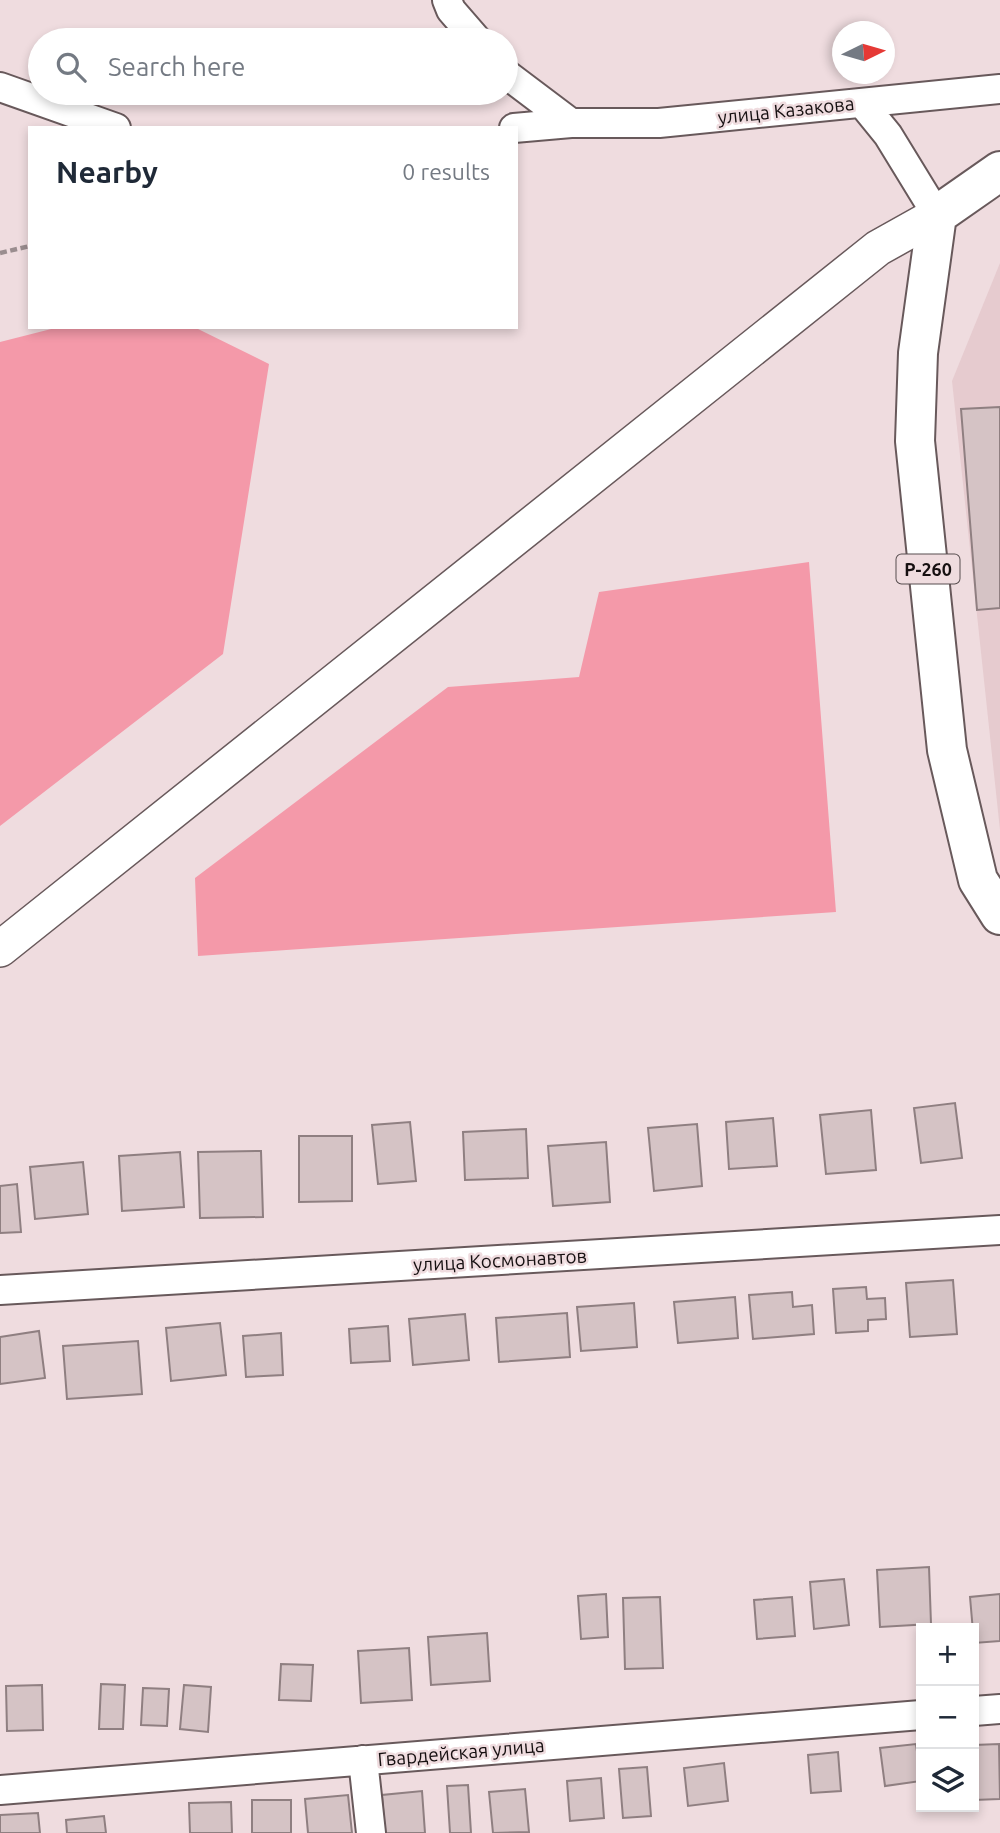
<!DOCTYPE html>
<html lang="en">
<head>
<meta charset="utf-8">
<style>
	:root { --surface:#fff; --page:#f2f2f3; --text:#1f2937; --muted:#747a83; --line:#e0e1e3 }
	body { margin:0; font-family:Ubuntu,sans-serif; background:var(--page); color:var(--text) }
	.controls { position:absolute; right:21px; bottom:21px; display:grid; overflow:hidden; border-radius:0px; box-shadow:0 4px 10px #0003 }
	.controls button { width:63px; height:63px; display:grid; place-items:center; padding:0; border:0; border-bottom:2px solid var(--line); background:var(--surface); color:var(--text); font:35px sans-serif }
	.compass { position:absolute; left:832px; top:21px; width:63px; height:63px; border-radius:50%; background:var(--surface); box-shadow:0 4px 10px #0003; rotate:85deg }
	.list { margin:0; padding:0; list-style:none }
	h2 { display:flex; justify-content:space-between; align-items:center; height:91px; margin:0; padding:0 28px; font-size:30px }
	h2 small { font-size:23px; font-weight:400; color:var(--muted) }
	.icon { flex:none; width:38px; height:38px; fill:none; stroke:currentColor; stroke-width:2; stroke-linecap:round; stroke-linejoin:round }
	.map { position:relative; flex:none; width:1000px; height:1833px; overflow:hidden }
	.search { position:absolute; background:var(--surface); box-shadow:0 4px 10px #0003; left:28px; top:28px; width:490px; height:77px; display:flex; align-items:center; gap:18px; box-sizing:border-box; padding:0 24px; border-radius:38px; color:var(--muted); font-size:26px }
	.panel { position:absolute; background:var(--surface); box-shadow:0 4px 10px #0003; left:28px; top:126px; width:490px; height:203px; border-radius:0px }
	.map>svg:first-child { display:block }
	.built { fill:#e6cbcf }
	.green { fill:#f499a9 }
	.building { fill:#d5c3c5; stroke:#8f7f81; stroke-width:2 }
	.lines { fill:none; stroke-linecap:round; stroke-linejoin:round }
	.minor-casing { stroke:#68595b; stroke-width:32 }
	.tertiary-casing { stroke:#68595b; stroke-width:38 }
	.trunk-casing { stroke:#68595b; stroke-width:42 }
	.path { stroke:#9a8d8f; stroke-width:4.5; stroke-dasharray:7 3.5; stroke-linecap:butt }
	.minor { stroke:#fff; stroke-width:28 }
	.tertiary { stroke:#fff; stroke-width:35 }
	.trunk { stroke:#fff; stroke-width:38 }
	.labels { text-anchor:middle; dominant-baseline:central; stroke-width:5; stroke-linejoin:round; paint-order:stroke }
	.shield { fill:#efdcdf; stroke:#574d4f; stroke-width:2 }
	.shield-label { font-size:18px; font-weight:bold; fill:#161011 }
	.street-label { font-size:19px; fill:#161011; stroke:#efdcdf }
</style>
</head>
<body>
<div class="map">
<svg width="1000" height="1833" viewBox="0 0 1000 1833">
	<rect width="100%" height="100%" fill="#efdcdf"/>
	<path class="built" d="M1000,263V830L952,381Z"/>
	<path class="green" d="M59,327H194L269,364L223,654L0,826V342Z
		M809,562L836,912L198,956L195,878L448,687L579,677L599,592Z"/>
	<path class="building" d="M1000,407V608L977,610L961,409Z
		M955,1103L962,1158L921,1163L914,1108Z
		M871,1110L876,1170L826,1174L820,1115Z
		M773,1118L777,1166L729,1169L726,1122Z
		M410,1122L416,1181L378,1184L372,1125Z
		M697,1124L702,1186L654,1191L648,1128Z
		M526,1129L528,1178L465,1180L463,1132Z
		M299,1136H352V1201L299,1202Z
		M606,1142L610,1202L553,1206L548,1146Z
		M261,1151L263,1217L200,1218L198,1152Z
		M180,1152L184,1207L122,1211L119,1156Z
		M83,1162L88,1214L35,1219L30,1167Z
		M17,1184L21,1232L0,1233V1186Z
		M953,1280L957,1334L910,1337L906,1283Z
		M866,1287L867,1299L885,1298L886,1319L868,1320V1331L836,1333L833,1289Z
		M792,1292L793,1307L812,1305L814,1334L753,1339L749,1295Z
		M735,1297L738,1338L678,1343L674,1302Z
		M634,1303L637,1347L581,1351L577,1307Z
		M567,1313L570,1357L499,1362L496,1318Z
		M465,1314L469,1360L413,1365L409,1319Z
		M220,1323L226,1375L171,1381L166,1328Z
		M388,1326L390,1361L351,1363L349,1329Z
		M39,1331L45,1378L0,1384V1337Z
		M281,1333L283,1375L246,1377L243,1336Z
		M138,1341L142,1394L67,1399L63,1346Z
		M929,1567L931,1624L880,1627L877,1570Z
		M844,1579L849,1625L814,1629L810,1582Z
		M606,1594L608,1637L581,1639L578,1596Z
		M1000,1594V1641L974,1643L970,1597Z
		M660,1597L663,1668L625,1669L623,1598Z
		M792,1597L795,1636L757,1639L754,1600Z
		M487,1633L490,1681L431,1685L428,1637Z
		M409,1648L412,1700L361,1703L358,1651Z
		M281,1664L313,1665L311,1701L279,1700Z
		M101,1684L125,1685L123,1729H99Z
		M42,1685L43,1730L7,1731L6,1686Z
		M184,1685L211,1687L208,1732L180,1729Z
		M143,1688L169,1689L167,1726L141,1725Z
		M916,1744L921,1781L885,1786L880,1748Z
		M999,1744L1000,1799L974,1800V1745Z
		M838,1752L841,1791L811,1793L808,1755Z
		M724,1763L728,1801L688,1806L684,1768Z
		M647,1767L651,1816L623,1818L619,1769Z
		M601,1778L604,1818L570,1821L567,1781Z
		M468,1785L471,1833H450L447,1786Z
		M525,1789L529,1832L493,1833L489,1792Z
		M422,1791L425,1833H385L382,1795Z
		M348,1795L352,1833H308L305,1799Z
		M252,1800H291V1833H252Z
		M231,1802L232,1833H190L189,1803Z
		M38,1813L40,1833H0V1815Z
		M104,1816L106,1833H67L66,1820Z"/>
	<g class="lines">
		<g class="minor-casing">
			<path id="minor" d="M447,0L451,10L477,40
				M506,74L571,123H659L1000,89
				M0,87L116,128
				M862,103L888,135L937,215
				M514,128L571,123
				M0,1290L1000,1230
				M974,1711L1000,1709
				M363,1760L371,1833
				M0,1790L921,1715"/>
		</g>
		<g class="tertiary-casing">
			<path id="tertiary" d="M0,949L878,248L937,215"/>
		</g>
		<g class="trunk-casing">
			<path id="trunk" d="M1000,171L937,215L918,353L915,441L947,750L978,880L1000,915"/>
		</g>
		<path class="path" d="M0,253L30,246"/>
		<use href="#minor" class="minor"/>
		<use href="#tertiary" class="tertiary"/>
		<use href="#trunk" class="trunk"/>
	</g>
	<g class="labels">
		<rect class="shield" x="896.5" y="554.5" width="63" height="29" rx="5"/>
		<g class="shield-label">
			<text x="928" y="569">Р-260</text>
		</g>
		<g class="street-label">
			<text transform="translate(786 110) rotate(-6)">улица Казакова</text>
			<text transform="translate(500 1260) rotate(-3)">улица Космонавтов</text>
			<text transform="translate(461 1752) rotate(-5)">Гвардейская улица</text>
		</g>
	</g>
</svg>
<div class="controls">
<button>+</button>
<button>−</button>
<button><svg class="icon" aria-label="layers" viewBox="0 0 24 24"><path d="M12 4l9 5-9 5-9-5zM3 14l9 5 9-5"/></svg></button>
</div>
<svg class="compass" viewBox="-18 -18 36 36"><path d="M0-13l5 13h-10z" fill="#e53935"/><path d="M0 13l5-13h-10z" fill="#747a83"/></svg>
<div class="search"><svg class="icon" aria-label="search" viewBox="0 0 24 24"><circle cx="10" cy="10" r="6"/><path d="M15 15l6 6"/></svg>Search here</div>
<section class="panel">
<h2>Nearby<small>0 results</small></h2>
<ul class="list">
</ul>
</section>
</div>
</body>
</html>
